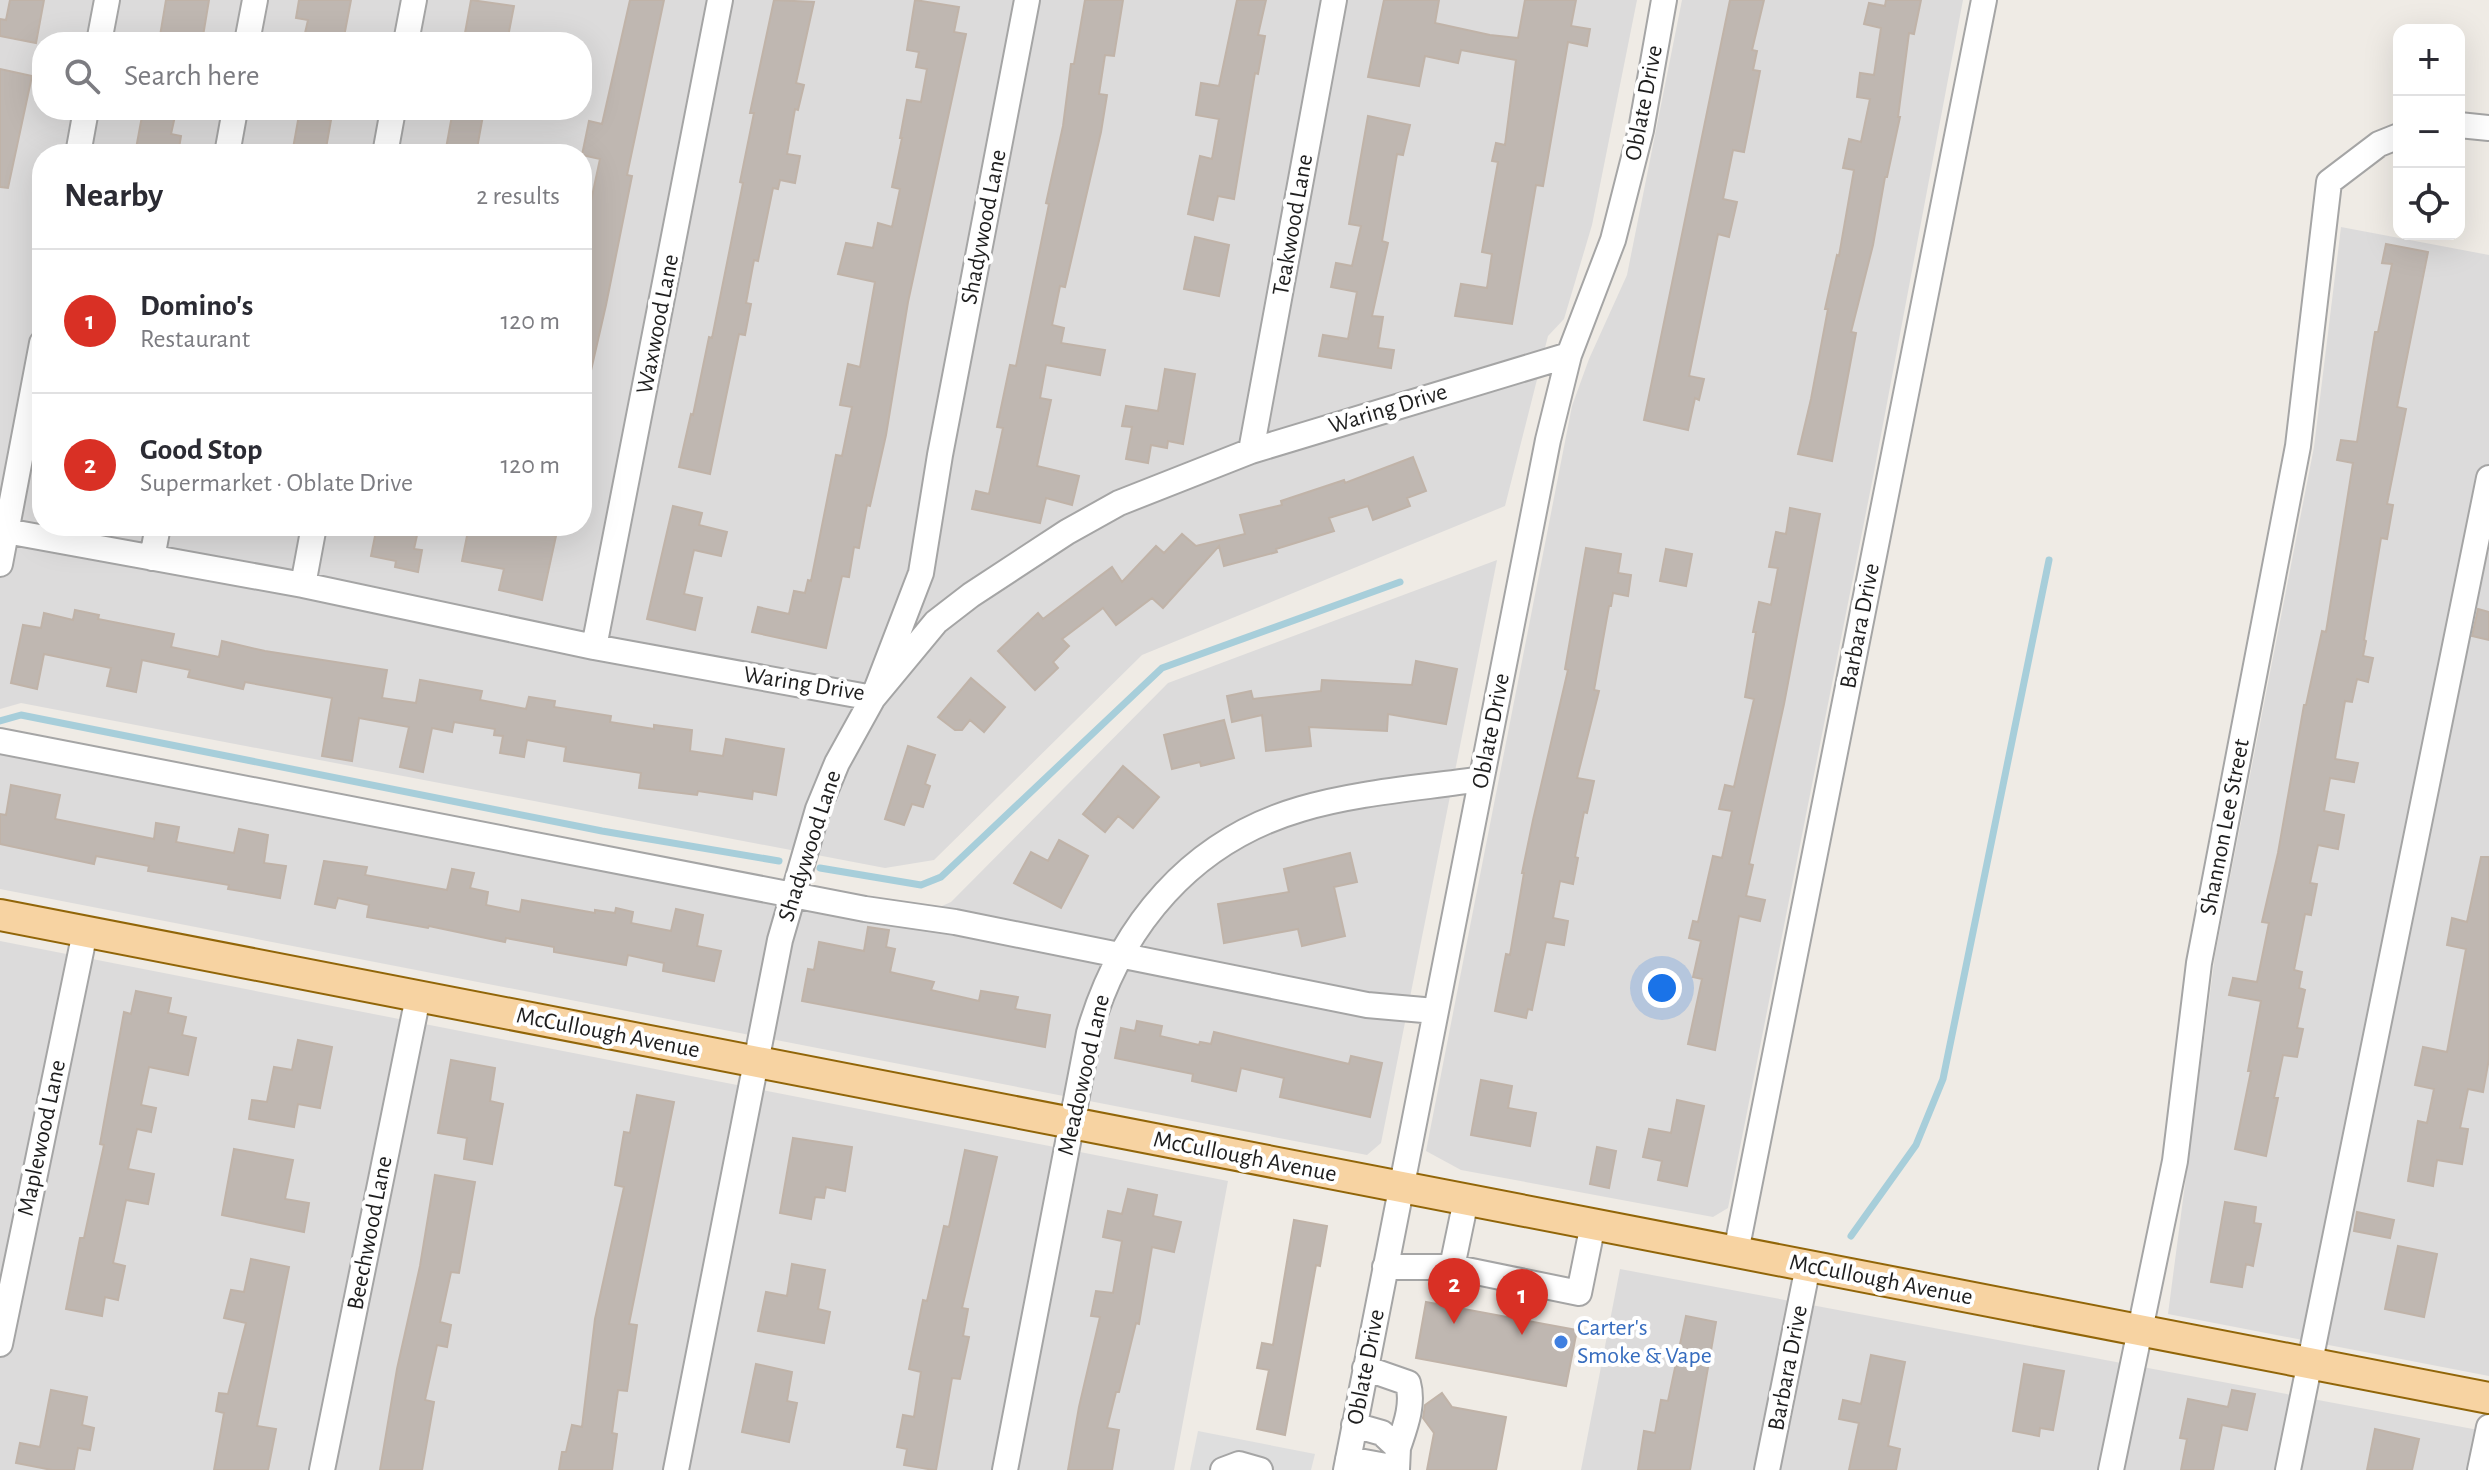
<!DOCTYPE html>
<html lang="en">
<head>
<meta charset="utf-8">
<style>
	:root { --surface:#fff; --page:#f2f2f3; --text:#2b2b33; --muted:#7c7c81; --line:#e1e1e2; --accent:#d93025 }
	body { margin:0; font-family:"Alegreya Sans",sans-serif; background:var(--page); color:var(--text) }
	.controls { position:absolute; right:24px; top:24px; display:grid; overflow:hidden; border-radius:16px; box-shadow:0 8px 32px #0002 }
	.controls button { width:72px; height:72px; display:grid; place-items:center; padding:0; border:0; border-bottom:2px solid var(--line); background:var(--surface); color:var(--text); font:40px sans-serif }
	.you { position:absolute; left:1662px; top:988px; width:28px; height:28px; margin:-20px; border:6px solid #fff; border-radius:50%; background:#1a73e8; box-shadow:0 0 0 12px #1a73e833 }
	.badge { display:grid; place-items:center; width:52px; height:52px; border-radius:50%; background:var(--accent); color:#fff; font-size:26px; font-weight:700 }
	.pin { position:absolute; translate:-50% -66px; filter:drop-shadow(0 2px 4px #0008) }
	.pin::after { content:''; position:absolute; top:42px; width:28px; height:24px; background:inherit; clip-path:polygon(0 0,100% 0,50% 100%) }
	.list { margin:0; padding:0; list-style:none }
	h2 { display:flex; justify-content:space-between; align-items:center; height:104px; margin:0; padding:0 32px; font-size:34px }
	h2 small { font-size:26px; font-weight:400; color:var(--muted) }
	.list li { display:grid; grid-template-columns:52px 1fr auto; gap:24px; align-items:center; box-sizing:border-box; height:144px; padding:0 32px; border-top:2px solid var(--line) }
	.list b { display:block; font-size:30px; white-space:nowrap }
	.list p { margin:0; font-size:26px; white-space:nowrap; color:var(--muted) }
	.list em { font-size:26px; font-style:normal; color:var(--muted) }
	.icon { flex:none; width:44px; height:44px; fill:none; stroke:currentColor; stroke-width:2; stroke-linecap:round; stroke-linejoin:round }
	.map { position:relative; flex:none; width:2489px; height:1470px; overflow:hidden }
	.search { position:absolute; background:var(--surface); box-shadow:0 8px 32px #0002; left:32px; top:32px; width:560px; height:88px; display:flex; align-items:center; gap:20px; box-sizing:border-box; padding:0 28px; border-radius:32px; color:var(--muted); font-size:30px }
	.panel { position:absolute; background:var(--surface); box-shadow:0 8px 32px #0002; left:32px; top:144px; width:560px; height:392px; border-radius:32px }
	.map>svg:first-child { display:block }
	.residential { fill:#dcdbdb; fill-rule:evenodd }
	.parking { fill:#dedede }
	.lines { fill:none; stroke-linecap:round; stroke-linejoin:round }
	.stream { stroke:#a7ceda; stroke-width:7 }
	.building { fill:#bfb7b1; stroke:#c0b3a8; stroke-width:2 }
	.minor-casing { stroke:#a5a5a5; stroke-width:28 }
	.major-casing { stroke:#916508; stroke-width:34 }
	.minor { stroke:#fff; stroke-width:24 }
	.major { stroke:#f7d3a2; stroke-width:30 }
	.shop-dot { fill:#3f7fe0; stroke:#fff; stroke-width:3 }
	.labels { text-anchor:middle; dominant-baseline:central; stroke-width:8; stroke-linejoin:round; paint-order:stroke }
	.street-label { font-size:24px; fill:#1e1e1e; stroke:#fff }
	.shop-label { font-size:24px; fill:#366cbe; stroke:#fff; text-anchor:start }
</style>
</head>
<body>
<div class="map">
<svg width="2489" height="1470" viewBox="0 0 2489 1470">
	<rect width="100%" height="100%" fill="#efebe5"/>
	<path class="residential" d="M0,0H1637L1592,225L1564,319L1548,336L1505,506L1142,655L934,860L885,868L21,703L0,709ZM42,42H582V110H42ZM42,154H582V526H42Z
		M1682,0H1963L1874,472L1728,1208L1713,1217L1461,1170L1426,1151L1572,406L1589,359L1627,275Z
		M2341,227L2489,255V1376L2168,1314L2215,955L2314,447Z
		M1497,560L1381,1143L1367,1155L0,889V751L902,924L951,902L1168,683Z
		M0,941L1228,1181L1174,1470H0Z
		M1620,1269L2489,1432V1470H1581Z"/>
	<path class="parking" d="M1198,1431L1315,1454L1311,1470H1190Z"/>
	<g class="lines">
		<path class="stream" d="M0,721L21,715L602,831L779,861
			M820,868L921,885L941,877L1162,668L1400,582
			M1851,1236L1916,1145L1943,1079L2049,560"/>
	</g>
	<path class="building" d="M10,0H44L36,43L0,36V19L6,20Z
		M166,0H209L202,42H159Z
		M299,0H351L343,42H303L308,20L296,18Z
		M471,0L514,6L507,42H479L481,36L465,33Z
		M630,0H664L627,175L632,176L606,305L590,375L582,374V243L600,159L582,155L589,121L602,124Z
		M774,0L814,2L796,83L804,85L798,110L795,109L787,154L800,156L795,183L780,180L778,189L773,188L758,261L754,260L746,303L751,304L745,335L739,334L710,474L679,467L691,414L693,415L709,337L712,338L743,183L740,182L754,113H750Z
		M915,0L959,7L954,32L966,34L908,302L886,435L870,506L867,505L859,548L854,547L849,577L842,576L826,648L752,632L758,607L789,614L794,591L805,593L808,580L811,581L836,455L842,456L852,407L840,405L848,364L860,367L875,282L838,274L846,243L873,248L878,223L892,227L900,189L892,187L902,138H900L907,100L921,102L927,69L916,67L919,52L907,50Z
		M1085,0H1123L1114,56L1105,55L1099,94L1107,95L1101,132L1065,287L1060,286L1052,325L1064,328L1061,343L1105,350L1100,375L1046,365L1040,398L1051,400L1037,466L1079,476L1072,505L1046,498L1040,523L972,509L976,491L989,494L1003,428L997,427L1010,365L1016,366L1049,204L1046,203L1063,126L1071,64H1074Z
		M1237,0H1266L1258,35L1265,36L1258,74L1255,73L1234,199L1218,196L1213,220L1188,214L1200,156L1212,159L1219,119L1196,115L1201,83L1219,86Z
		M1384,0H1439L1435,23L1490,35L1518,38L1525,0H1576L1571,26L1590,29L1587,46L1568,42L1543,186L1536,185L1512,324L1455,316L1461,284L1487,288L1492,254L1482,252L1498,162L1492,161L1496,143L1505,145L1516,60L1461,50L1458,63L1425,56L1419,86L1368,77Z
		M1730,0H1764L1752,50L1757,51L1753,70L1760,71L1744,152L1733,150L1723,199L1737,202L1729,237L1718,234L1689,376L1704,379L1699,400L1695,398L1688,430L1644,420Z
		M1886,0H1921L1914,34L1909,33L1898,117H1900L1887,177H1885L1873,245L1851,332L1856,333L1832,461L1798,454L1811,399L1828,309H1825L1837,255L1839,256L1854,170L1843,168L1849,139L1861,142L1870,99L1857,97L1860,73L1874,75L1881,28L1864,24L1869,3L1885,6Z
		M0,69L32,76L8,188L0,187Z
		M453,110H484L476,154H445Z
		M143,111L175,116L171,134L181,136L178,154H135Z
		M299,115L331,120L325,154H292Z
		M1368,116L1410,125L1403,155L1397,154L1382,241L1388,243L1372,316L1383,317L1378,348L1394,350L1391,368L1319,356L1323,335L1348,339L1357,292L1331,287L1336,263L1352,266L1361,226L1349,224Z
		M1195,237L1229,245L1219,296L1184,289Z
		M2386,244L2428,252L2397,407L2406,409L2387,504L2393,505L2387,539L2381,538L2364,640L2366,641L2363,656L2373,658L2368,682L2357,679L2352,702L2345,701L2335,759L2358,763L2354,782L2330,778L2324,811L2344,815L2338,849L2318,845L2310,883L2317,884L2311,915L2305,914L2294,970L2302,972L2299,988L2305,990L2297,1028L2303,1029L2297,1057L2283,1055L2274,1098H2278L2266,1156L2235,1149L2251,1071H2248L2261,1001L2229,995L2233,978L2257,982L2269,923L2262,922L2278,853L2304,705H2306L2322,631L2326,632L2353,463L2337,460L2341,440L2357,442L2375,332H2378L2392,264L2382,263Z
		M1165,369L1195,374L1183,444L1168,441L1167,448L1151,445L1148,463L1126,459L1132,427L1122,426L1126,406L1158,411Z
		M1413,457L1426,491L1407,498L1410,506L1373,520L1368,506L1329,518L1334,531L1276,549L1277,552L1224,566L1219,546L1163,608L1152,598L1116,625L1103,608L1062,639L1069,646L1053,662L1058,668L1035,690L998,651L1038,613L1043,619L1112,567L1122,582L1156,546L1164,553L1182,534L1196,546L1245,534L1240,515L1282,505L1281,501L1344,480L1345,483Z
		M673,506L702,513L699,525L727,532L721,556L694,550L684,594L702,598L695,630L647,619Z
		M1790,508L1820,514L1784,704L1749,864L1753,865L1746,896L1765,900L1760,921L1739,916L1715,1050L1688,1044L1702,979L1693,977L1701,941L1689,938L1693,921L1698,922L1713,856L1722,858L1732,811L1719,809L1725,785L1734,787L1754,699L1745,697L1756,632H1753L1759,602L1771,605L1778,568L1769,567L1776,532L1786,534Z
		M377,526H419L414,549L422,550L418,572L395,567L396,561L371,556Z
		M469,526L511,535L513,526L556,536L542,600L499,590L504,569L462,561Z
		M1586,548L1621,554L1618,573L1631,575L1628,596L1613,593L1611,606H1609L1594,690L1599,691L1577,778L1594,781L1587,813L1584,812L1575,857L1578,858L1573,884L1560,881L1553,918L1568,921L1564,945L1546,942L1532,1010L1528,1009L1526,1018L1495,1011L1506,954L1510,955L1524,873H1522L1533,820L1568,670L1565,669Z
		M1666,549L1692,554L1686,586L1660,581Z
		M2478,609L2489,612V640L2472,636Z
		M75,610L99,615L98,619L174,634L171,647L219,657L222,641L265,651L387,670L382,698L416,703L420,680L482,691L480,700L526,709L529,697L555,701L554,707L611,716L610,722L654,729V725L692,730L690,751L723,756L726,739L784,749L776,795L753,791L752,799L698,791L697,795L639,788L641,773L564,761L566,747L527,740L524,757L500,753L503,736L494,735L495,729L454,722L452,732L432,728L423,772L400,767L409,727L359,718L352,761L322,756L332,698L245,682L243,689L188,677L190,670L142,660L136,692L107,686L111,668L44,654L37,689L11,683L23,625L41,628L44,613L73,620Z
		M1416,661L1457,669L1446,724L1388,714L1387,731L1309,727L1311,746L1266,751L1262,715L1232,722L1227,696L1251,691L1253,699L1321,691L1322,680L1412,685Z
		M971,678L1005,707L984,732L970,720L962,730H955L938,717Z
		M1224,720L1234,758L1201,766L1200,762L1172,769L1164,735Z
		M908,746L935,755L925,784L930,786L923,807L912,804L904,825L885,819Z
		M1123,766L1159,797L1133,828L1118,816L1105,832L1083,814Z
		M11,785L60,795L55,819L154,839L156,823L179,827L176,842L234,853L239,829L268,835L264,863L286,866L280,898L228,889L229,885L148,871L149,866L96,856L94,864L0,844V814L6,815Z
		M1059,840L1088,856L1061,908L1014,883L1031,852L1048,861Z
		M1350,853L1357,882L1334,887L1345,936L1302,946L1298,929L1224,943L1218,904L1289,892L1284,869Z
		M2481,857H2489V1059L2483,1092L2468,1089L2460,1128L2468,1129L2462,1164L2437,1160L2433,1186L2408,1181L2418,1121L2427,1123L2434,1089L2415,1085L2423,1047L2447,1052L2466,949L2447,945L2452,918L2467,922Z
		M324,861L367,867L365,875L447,890L452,869L474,873L470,888L488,892L486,905L520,912L522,900L595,913V910L615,913L616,908L633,912L631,923L671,931L676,909L703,915L697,946L721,951L714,981L663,971L664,963L628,955L626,965L554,952V947L506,938L505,942L429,926L428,928L367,917L369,905L338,898L335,908L315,904Z
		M868,927L889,930L886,947L895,949L890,972L934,982L931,990L979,1001L981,991L1018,997L1015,1009L1050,1015L1045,1047L802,1001L808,969L814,970L819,942L864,951Z
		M136,991L171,998L168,1013L186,1017L182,1035L196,1038L188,1075L149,1067L141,1105L156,1108L151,1132L137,1129L128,1169L154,1174L148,1204L126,1200L113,1263L125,1266L118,1300L105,1297L102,1316L66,1309L80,1238H84L104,1145L100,1144L124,1012L131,1014Z
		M1137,1021L1162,1026L1160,1036L1199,1045L1200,1042L1211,1044L1214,1032L1349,1064L1351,1056L1382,1063L1370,1117L1280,1097L1284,1078L1241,1068L1236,1091L1192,1081L1193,1074L1115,1058L1121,1028L1135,1031Z
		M298,1040L332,1047L320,1108L298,1104L294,1127L249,1119L252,1100L267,1102L274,1067L292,1070Z
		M451,1060L495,1068L490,1101L503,1104L492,1164L464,1159L467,1138L438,1133Z
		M1481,1080L1512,1086L1508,1108L1536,1113L1530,1146L1471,1135Z
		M637,1095L674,1102L629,1324L637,1325L627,1391L618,1390L612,1433L617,1434L612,1470H559L562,1452H566L572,1425L582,1427L595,1319L624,1187L615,1185L624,1132L630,1133Z
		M1677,1100L1704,1106L1687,1186L1658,1180L1662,1161L1643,1157L1649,1129L1671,1133Z
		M793,1138L852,1147L845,1191L826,1187L824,1198L815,1197L811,1219L780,1213Z
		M1597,1147L1616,1151L1609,1188L1590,1184Z
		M234,1149L293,1160L285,1199L309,1203L304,1232L222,1215Z
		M965,1150L997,1157L962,1308L968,1309L963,1336L969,1337L960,1379L952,1378L936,1470H934L904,1465L907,1449L897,1447L903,1415L914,1417L921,1372L909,1369L923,1300L927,1301L944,1226L949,1227Z
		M435,1175L475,1182L459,1273L451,1272L440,1322L451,1325L447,1347L437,1345L425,1400L434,1402L422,1470H380L397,1369L420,1266Z
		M1128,1189L1157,1195L1153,1216L1181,1222L1174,1252L1152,1247L1139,1324L1136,1323L1119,1392H1116L1107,1428L1119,1430L1112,1470H1068L1079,1407L1100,1317L1091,1316L1096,1291L1113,1293L1122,1241L1103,1237L1108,1211L1122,1214Z
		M2225,1202L2256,1207L2254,1223L2261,1224L2253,1266L2246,1264L2242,1287L2211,1282Z
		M2357,1212L2394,1220L2390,1238L2354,1231Z
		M1294,1220L1327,1226L1320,1266L1316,1265L1285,1435L1257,1429L1269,1370L1257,1368L1262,1343L1273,1345Z
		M2398,1246L2437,1254L2424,1317L2385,1309Z
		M251,1259L289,1267L257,1426L276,1429L268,1470H214L224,1413L216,1411L219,1393L228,1394L246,1323L224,1318L231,1290L244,1292Z
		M792,1264L825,1270L818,1309L830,1312L824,1343L758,1331L766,1292L787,1296Z
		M1426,1302L1577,1330L1566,1386L1416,1358Z
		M1686,1316L1716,1322L1690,1470H1638L1644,1431L1655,1433L1661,1400L1668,1401Z
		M1871,1355L1905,1362L1888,1446L1900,1449L1896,1470H1849L1859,1423L1839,1419L1843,1400L1861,1404Z
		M756,1364L792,1372L787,1401L797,1403L789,1442L742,1432Z
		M2024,1364L2064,1371L2053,1430L2040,1428L2039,1436L2013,1431Z
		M51,1390L87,1397L82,1425L94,1428L90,1450L78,1448L74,1470H52L16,1463L20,1443L40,1447Z
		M2232,1390L2255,1394L2247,1430L2222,1425L2213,1470H2181L2187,1439L2180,1438L2188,1399L2228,1407Z
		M1442,1393L1452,1407L1506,1417L1496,1470H1427L1434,1433L1423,1418L1425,1405Z
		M2375,1429L2419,1439L2412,1470H2367Z"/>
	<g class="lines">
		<g class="minor-casing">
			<path id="minor" d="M99,42L107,0
				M247,42L255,0
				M406,42L414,0
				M2459,125L2489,128
				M78,154L86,110
				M227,154L235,110
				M385,154L393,110
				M1251,451L1334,0
				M6,531L303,585L594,647L873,698L936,622L971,595L1067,532L1119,503L1251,451L1569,355
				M152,558L158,526
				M0,564L42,343
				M303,585L314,526
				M594,647L720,0
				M0,741L865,909L955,922L1367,1005L1435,1011
				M1466,1200L1452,1267L1579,1293L1593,1224
				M1736,1252L1984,0
				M1385,1267H1452
				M0,1344L85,932
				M1365,1368L1408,1383C1414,1405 1405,1427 1398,1448
				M1354,1425L1382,1433L1398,1448L1397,1470
				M1348,1459L1397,1468
				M322,1470L418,997
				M676,1470L780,940L818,809L837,763L873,698L921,573L940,455L1027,0
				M1005,1470L1089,1033C1120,926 1191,841 1301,809C1358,792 1422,788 1481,779
				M1223,1470L1239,1464L1260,1470
				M1346,1470L1548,440L1569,355L1613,240L1641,130L1664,0
				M1767,1470L1808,1266
				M2111,1470L2175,1161L2199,963L2298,446L2329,182L2379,144L2399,136
				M2288,1470L2489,478
				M2480,1470L2489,1427"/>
		</g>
		<g class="major-casing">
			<path id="major" d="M0,915L2489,1398"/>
		</g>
		<use href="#minor" class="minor"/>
		<use href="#major" class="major"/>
	</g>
	<circle class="shop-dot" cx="1561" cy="1342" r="8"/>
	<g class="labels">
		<g class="street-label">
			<text transform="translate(1644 103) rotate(-79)">Oblate Drive</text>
			<text transform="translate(1293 225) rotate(-80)">Teakwood Lane</text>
			<text transform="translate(984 227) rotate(-79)">Shadywood Lane</text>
			<text transform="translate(658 324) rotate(-79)">Waxwood Lane</text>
			<text transform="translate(1388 409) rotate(-17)">Waring Drive</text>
			<text transform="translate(1860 626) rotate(-79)">Barbara Drive</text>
			<text transform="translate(804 684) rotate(9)">Waring Drive</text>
			<text transform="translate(1491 731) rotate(-79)">Oblate Drive</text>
			<text transform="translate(2225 827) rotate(-79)">Shannon Lee Street</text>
			<text transform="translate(810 846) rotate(-72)">Shadywood Lane</text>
			<text transform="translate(608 1033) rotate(11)">McCullough Avenue</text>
			<text transform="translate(1084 1075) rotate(-77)">Meadowood Lane</text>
			<text transform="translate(42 1138) rotate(-78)">Maplewood Lane</text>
			<text transform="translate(1245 1157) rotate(11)">McCullough Avenue</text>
			<text transform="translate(370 1233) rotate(-79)">Beechwood Lane</text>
			<text transform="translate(1881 1280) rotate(11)">McCullough Avenue</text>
			<text transform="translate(1366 1367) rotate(-79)">Oblate Drive</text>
			<text transform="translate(1788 1368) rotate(-79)">Barbara Drive</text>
		</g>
		<g class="shop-label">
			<text x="1577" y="1328">Carter's<tspan x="1577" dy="28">Smoke &amp; Vape</tspan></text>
		</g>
	</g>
</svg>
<div class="controls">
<button>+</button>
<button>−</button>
<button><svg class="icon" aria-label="locate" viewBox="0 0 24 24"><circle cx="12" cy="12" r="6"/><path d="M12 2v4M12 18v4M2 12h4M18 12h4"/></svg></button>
</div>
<div class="you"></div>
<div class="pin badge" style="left:1522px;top:1335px">1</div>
<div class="pin badge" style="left:1454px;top:1324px">2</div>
<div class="search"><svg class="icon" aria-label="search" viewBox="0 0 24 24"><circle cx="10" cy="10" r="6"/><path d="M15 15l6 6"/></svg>Search here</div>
<section class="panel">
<h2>Nearby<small>2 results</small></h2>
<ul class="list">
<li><span class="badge">1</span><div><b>Domino's</b><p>Restaurant</p></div><em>120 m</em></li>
<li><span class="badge">2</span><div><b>Good Stop</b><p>Supermarket · Oblate Drive</p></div><em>120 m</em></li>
</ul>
</section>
</div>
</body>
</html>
